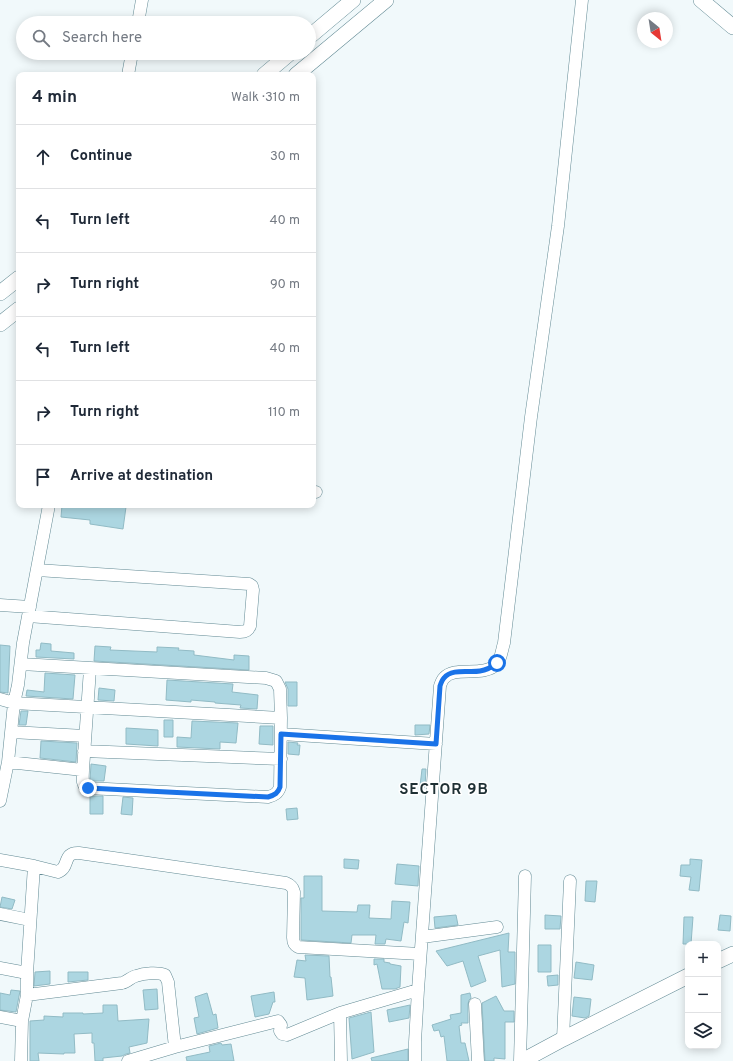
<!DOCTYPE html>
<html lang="en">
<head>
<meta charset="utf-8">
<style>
	:root { --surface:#fff; --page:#f6f6f7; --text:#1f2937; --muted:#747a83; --line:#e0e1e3 }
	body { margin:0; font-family:Overpass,sans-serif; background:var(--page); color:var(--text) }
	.controls { position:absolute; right:12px; bottom:12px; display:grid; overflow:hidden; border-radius:8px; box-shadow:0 2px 10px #0003 }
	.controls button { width:36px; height:36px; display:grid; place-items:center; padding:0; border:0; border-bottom:1px solid var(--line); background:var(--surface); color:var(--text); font:20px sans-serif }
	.compass { position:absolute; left:637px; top:12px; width:36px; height:36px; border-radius:50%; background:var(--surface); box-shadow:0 2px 10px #0003; rotate:150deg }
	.stop { position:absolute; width:12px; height:12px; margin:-9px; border:3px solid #1a73e8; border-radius:50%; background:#fff }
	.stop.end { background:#1a73e8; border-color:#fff; box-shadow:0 1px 4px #0008 }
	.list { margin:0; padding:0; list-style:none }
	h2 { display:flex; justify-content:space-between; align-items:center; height:52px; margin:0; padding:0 16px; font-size:17px }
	h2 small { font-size:13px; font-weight:400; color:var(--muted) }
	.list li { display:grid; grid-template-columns:26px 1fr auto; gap:12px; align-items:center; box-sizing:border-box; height:64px; padding:0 16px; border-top:1px solid var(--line) }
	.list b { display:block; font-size:15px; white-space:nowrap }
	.list em { font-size:13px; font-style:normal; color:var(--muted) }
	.icon { flex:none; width:22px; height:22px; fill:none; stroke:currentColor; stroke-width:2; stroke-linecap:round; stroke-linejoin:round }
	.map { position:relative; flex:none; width:733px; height:1061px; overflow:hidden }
	.search { position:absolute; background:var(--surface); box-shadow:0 2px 10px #0003; left:16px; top:16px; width:300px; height:44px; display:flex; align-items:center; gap:10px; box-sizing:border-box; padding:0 14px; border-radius:22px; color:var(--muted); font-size:15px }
	.panel { position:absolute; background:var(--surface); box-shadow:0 2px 10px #0003; left:16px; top:72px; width:300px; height:436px; border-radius:8px }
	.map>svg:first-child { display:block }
	.building { fill:#acd6e1; stroke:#91bbc5 }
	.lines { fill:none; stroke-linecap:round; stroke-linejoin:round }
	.minor-casing { stroke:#628a94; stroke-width:13 }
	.tertiary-casing { stroke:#628a94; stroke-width:16 }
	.minor { stroke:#fff; stroke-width:12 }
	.tertiary { stroke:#fff; stroke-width:15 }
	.route { stroke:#1a73e8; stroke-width:5 }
	.labels { text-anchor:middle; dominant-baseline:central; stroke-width:3; stroke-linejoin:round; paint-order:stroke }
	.district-label { font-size:15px; font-weight:bold; letter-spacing:1px; fill:#1f3034; stroke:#fff }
</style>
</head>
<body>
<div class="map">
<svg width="733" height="1061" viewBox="0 0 733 1061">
	<rect width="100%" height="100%" fill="#f1f9fb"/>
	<path class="building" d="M62,505H113L126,507L123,529L90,524V520L61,517Z
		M41,643L51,644V651L74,653V659L36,657V650H40Z
		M0,645L10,646L8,693L0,692Z
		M95,646L111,647L110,650L157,652V647L179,648L178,650L194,651V655L234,660V655L249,656V670L94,661Z
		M45,673L75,675L73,699L26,696L27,690L44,692Z
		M167,680L233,684L232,692L258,695L257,709L240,708L241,705L215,703V702L191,700V702L166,700Z
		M285,682H297V706H288V689Z
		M99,688L115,690L114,701L98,700Z
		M21,711H28L26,725H19Z
		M164,720H173V737H164Z
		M192,721L238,723L236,743L220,742V749L177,747V737L191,738Z
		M415,725H430L429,734L415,735Z
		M260,726H273V745L259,744Z
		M126,728L158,730V746L126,744Z
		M41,741L77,743L76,762L40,758Z
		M288,742L298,743L297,745H300L299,755L288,754Z
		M91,764L106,766L104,781H90Z
		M422,769H426L425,787L420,786Z
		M90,796H103V814H90Z
		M123,797L133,798L132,815L121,814Z
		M297,808L298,819L287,820L286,809Z
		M344,859L359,860L358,869L344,868Z
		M690,859L702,860L699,891L689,890L691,877L680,876L681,865H690Z
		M397,864L419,866L418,886L395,884Z
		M304,876H322V911L357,912L358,905H370L369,918L391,919L392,901L410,902L408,923L404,922L401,941L386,939L385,944H375L376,935H352L351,943L301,940V898H304Z
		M586,881H597L595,902L585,901Z
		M2,897L15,900L12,909L0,907Z
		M456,915L458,925L435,928L434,917Z
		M545,915L561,916L560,929H545Z
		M720,915L731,916L730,931L718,930Z
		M684,917H693L691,944H683Z
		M509,933L508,952H515V984L502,987L500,950L478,956L486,981L471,987L463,961L447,966L436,951Z
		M538,945H551V972H538Z
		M305,955L329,956L330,977H331L333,996L307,1000L305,978L294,977L297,960L306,961Z
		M374,959H384V962L390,963V964L401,966L400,987L395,989H382L377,964L374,965Z
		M576,962L594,965L592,980L574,978Z
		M50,971V984L34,986L35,972Z
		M68,972H88V980L68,982Z
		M558,975V985L548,986L547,976Z
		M157,989L158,1009L145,1010L143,990Z
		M11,990L20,991L16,1012L0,1010V993L10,995Z
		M274,992L275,1002H273L269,1014L255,1017L251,996Z
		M207,993L213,1015L216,1014L218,1028L197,1034L194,1018L199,1017L195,997Z
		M470,993L471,998L469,1000L468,1004V1023H461L462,1025L459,1026L461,1043H465L469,1061H447L444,1036L441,1037L439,1030L434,1031L432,1025L451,1019L450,1015L461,1013V995Z
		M496,996L504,1011H514V1022H505V1059L494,1058V1061H485L482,1003Z
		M574,997L591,999L589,1016L585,1018L572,1016Z
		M103,1005H117L118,1021L149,1019L147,1043L129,1047L130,1053L126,1054L122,1056L103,1058V1061H95L94,1043H92V1033L74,1034L75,1053H64V1054L38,1053L39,1061H30V1021L44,1020V1016L63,1017V1013H83V1014L103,1013Z
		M410,1005L409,1018L389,1022L387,1010Z
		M371,1012L374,1052L352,1059L349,1018Z
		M221,1043L222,1045L231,1044L234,1061H187L186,1057L210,1052L209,1046Z
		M408,1049V1061H372L371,1058Z"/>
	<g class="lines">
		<g class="minor-casing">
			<path id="minor" d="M138,23L142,0
				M128,75L132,53
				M313,492H316
				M0,605L30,607
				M28,616L240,632C245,632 248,631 250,626L253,590L252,586L249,584L37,570
				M21,664L266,678L276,681L280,689L281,718L280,787C278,793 275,795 268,797L87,788C81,784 83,777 83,770L90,669
				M0,699L14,703L281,718
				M11,732L85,736
				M281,734L436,744
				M84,751L281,759
				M8,762L83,770
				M0,801L8,762L14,703L18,685L23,643L49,505
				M0,860L34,866L27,973V995L22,1021L21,1061
				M34,866L58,872C70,868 62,852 79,853L286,883C291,885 293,887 294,892L293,938C293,942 294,945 298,947L420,954
				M0,914L30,920
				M422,937L497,927
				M0,968L27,973
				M27,995L122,983C127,982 131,977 136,976C144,973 158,972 165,975L168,982L175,1047
				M475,1004L478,1061
				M340,1013L418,990
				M0,1017L22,1021
				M563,1039L570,881
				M128,1061L175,1047L278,1021L281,1025L280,1031L282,1034L287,1035L340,1013L341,1061
				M415,1061V1042L418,990L440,686C441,683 442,680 444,678C455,665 483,678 497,664C501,659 502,649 504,643L531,417L558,226L582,0
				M520,1061L525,876"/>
		</g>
		<g class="tertiary-casing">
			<path id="tertiary" d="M701,0L733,27
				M309,37L353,0
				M264,75L290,53
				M296,75L386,0
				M0,293L19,278
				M0,324L19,309
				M718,961L733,954
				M522,1061L563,1039L688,976"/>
		</g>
		<use href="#minor" class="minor"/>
		<use href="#tertiary" class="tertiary"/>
	</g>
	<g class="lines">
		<path class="route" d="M88,788L268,797C275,795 278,793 280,787L281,734L436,744L440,686C441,683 442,680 444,678C452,668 469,673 480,671C487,670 492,667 497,663"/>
	</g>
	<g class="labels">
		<g class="district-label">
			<text x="444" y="790">SECTOR 9B</text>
		</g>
	</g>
</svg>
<div class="controls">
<button>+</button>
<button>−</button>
<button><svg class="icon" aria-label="layers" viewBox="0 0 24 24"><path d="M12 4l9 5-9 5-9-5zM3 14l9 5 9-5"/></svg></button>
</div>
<svg class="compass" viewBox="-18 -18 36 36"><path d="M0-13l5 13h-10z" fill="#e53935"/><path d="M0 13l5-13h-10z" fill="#747a83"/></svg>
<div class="stop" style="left:497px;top:663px"></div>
<div class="stop end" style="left:88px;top:788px"></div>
<div class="search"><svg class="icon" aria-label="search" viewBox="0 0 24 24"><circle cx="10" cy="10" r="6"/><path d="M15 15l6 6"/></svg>Search here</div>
<section class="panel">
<h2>4 min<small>Walk · 310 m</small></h2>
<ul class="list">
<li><svg class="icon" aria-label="ahead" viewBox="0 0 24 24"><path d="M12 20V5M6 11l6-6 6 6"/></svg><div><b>Continue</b></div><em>30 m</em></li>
<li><svg class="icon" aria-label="left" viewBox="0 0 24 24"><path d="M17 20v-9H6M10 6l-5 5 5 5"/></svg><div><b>Turn left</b></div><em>40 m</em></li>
<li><svg class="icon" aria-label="right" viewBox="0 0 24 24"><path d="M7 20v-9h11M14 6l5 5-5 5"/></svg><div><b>Turn right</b></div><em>90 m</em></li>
<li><svg class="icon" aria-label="left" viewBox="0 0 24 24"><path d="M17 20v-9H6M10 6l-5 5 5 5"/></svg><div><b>Turn left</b></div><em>40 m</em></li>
<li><svg class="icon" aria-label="right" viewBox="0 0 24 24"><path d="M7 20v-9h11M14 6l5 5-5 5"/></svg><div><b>Turn right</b></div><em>110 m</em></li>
<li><svg class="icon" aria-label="arrive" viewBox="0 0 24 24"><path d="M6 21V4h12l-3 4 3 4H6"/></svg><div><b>Arrive at destination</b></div></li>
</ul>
</section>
</div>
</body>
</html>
